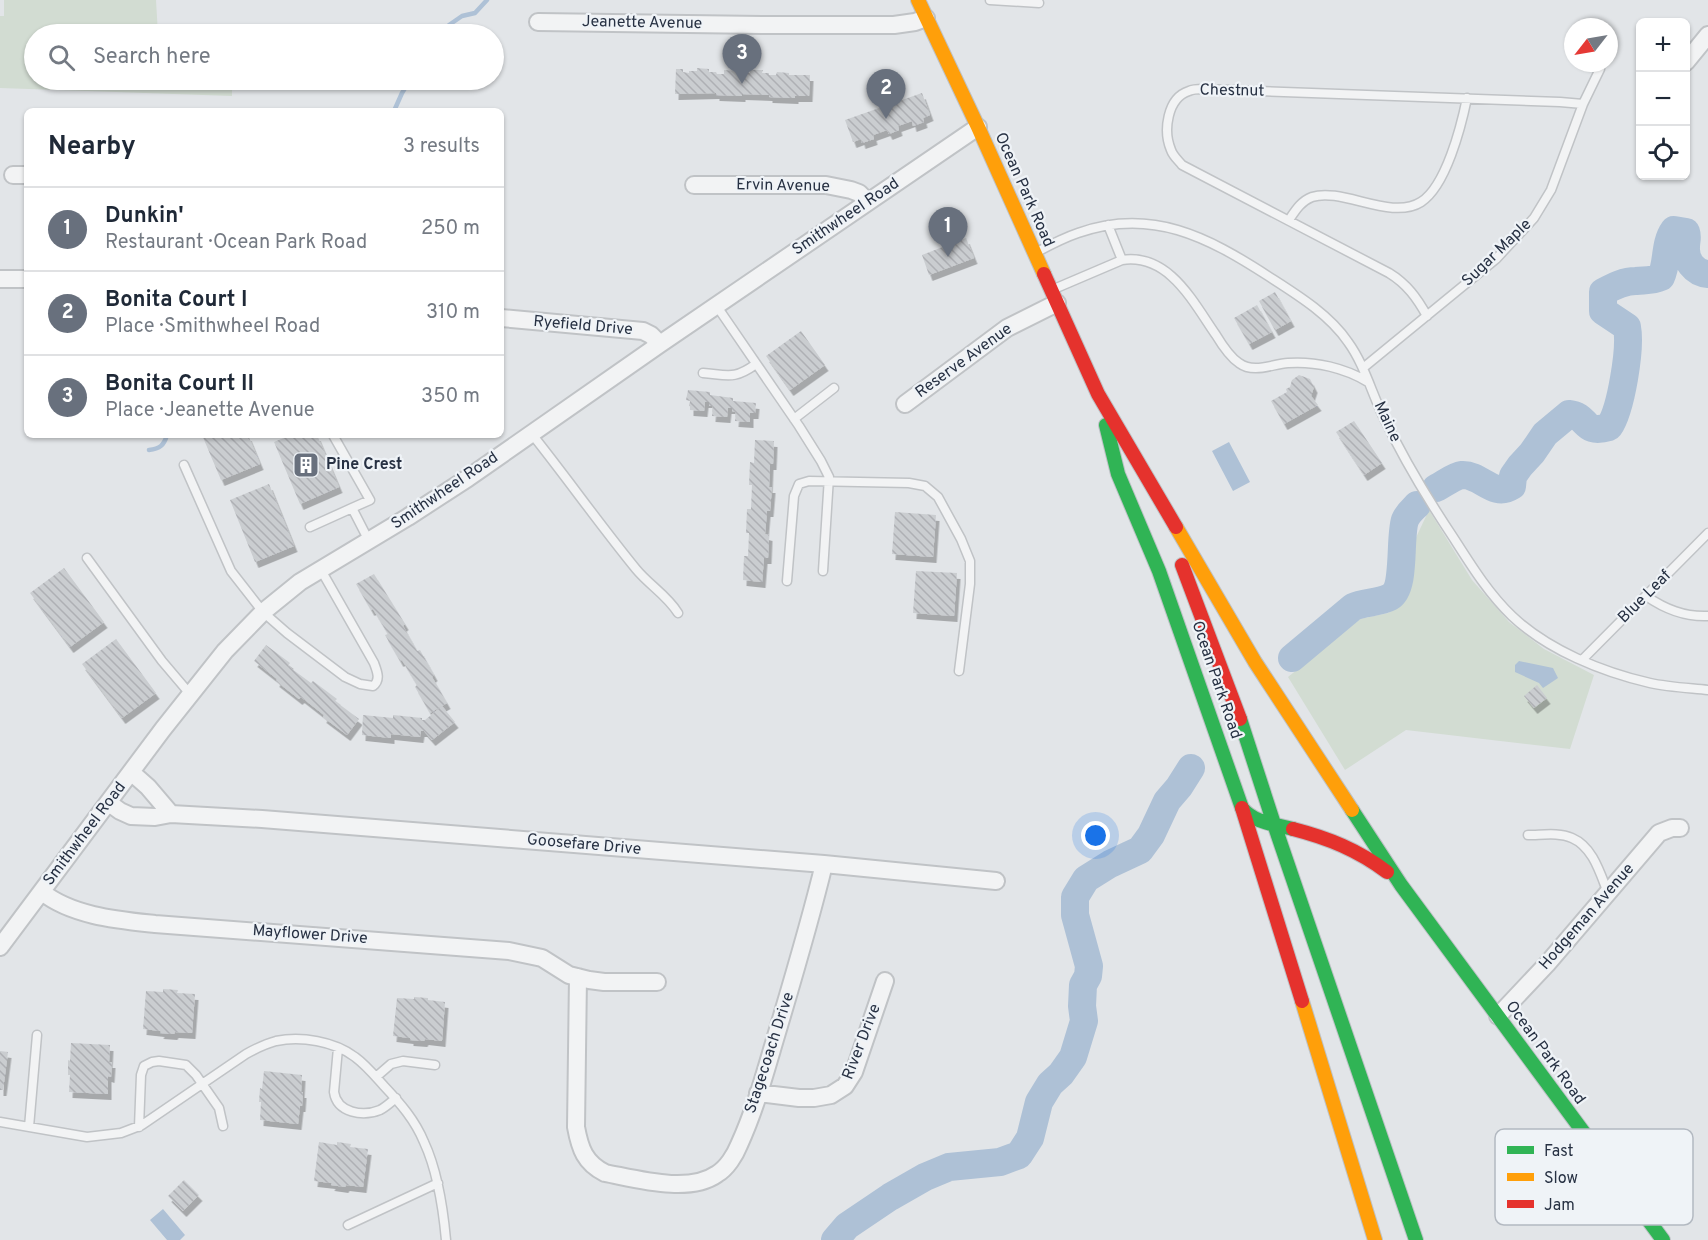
<!DOCTYPE html>
<html lang="en">
<head>
<meta charset="utf-8">
<style>
	:root { --surface:#fff; --page:#f6f6f7; --text:#1f2937; --muted:#747a83; --line:#e0e1e3; --accent:#68707d }
	body { margin:0; font-family:Overpass,sans-serif; background:var(--page); color:var(--text) }
	.controls { position:absolute; right:18px; top:18px; display:grid; overflow:hidden; border-radius:9px; box-shadow:0 2px 4px #0004 }
	.controls button { width:54px; height:54px; display:grid; place-items:center; padding:0; border:0; border-bottom:2px solid var(--line); background:var(--surface); color:var(--text); font:30px sans-serif }
	.compass { position:absolute; left:1564px; top:18px; width:54px; height:54px; border-radius:50%; background:var(--surface); box-shadow:0 2px 4px #0004; rotate:239deg }
	.you { position:absolute; left:1096px; top:836px; width:21px; height:21px; margin:-15px; border:4px solid #fff; border-radius:50%; background:#1a73e8; box-shadow:0 0 0 9px #1a73e833 }
	.badge { display:grid; place-items:center; width:39px; height:39px; border-radius:50%; background:var(--accent); color:#fff; font-size:20px; font-weight:700 }
	.pin { position:absolute; translate:-50% -50px; filter:drop-shadow(0 2px 3px #0008) }
	.pin::after { content:''; position:absolute; top:32px; width:21px; height:18px; background:inherit; clip-path:polygon(0 0,100% 0,50% 100%) }
	.list { margin:0; padding:0; list-style:none }
	h2 { display:flex; justify-content:space-between; align-items:center; height:78px; margin:0; padding:0 24px; font-size:26px }
	h2 small { font-size:20px; font-weight:400; color:var(--muted) }
	.list li { display:grid; grid-template-columns:39px 1fr auto; gap:18px; align-items:center; box-sizing:border-box; height:84px; padding:0 24px; border-top:2px solid var(--line) }
	.list b { display:block; font-size:22px; white-space:nowrap }
	.list p { margin:0; font-size:20px; white-space:nowrap; color:var(--muted) }
	.list em { font-size:20px; font-style:normal; color:var(--muted) }
	.icon { flex:none; width:33px; height:33px; fill:none; stroke:currentColor; stroke-width:2; stroke-linecap:round; stroke-linejoin:round }
	.map { position:relative; flex:none; width:1708px; height:1240px; overflow:hidden }
	.search { position:absolute; background:var(--surface); box-shadow:0 2px 4px #0004; left:24px; top:24px; width:480px; height:66px; display:flex; align-items:center; gap:15px; box-sizing:border-box; padding:0 21px; border-radius:33px; color:var(--muted); font-size:22px }
	.panel { position:absolute; background:var(--surface); box-shadow:0 2px 4px #0004; left:24px; top:108px; width:480px; height:330px; border-radius:9px }
	.map>svg:first-child { display:block }
	.park { fill:#d2dcd2 }
	.water { fill:#aec1d6 }
	.lines { fill:none; stroke-linecap:round; stroke-linejoin:round }
	.stream { stroke:#aec1d6; stroke-width:4.5 }
	.river { stroke:#aec1d6; stroke-width:28 }
	.building { fill:url(#building-back-hatch); filter:url(#shadow) }
	.lane-casing { stroke:#c0c3c6; stroke-width:11 }
	.street-casing { stroke:#c0c3c6; stroke-width:20 }
	.fast-casing { stroke:#bec2c6; stroke-width:16 }
	.slow-casing { stroke:#bec2c6; stroke-width:16 }
	.jam-casing { stroke:#bec2c6; stroke-width:16 }
	.lane { stroke:#f2f3f4; stroke-width:8 }
	.street { stroke:#f2f3f4; stroke-width:16 }
	.fast { stroke:#30b455; stroke-width:14 }
	.slow { stroke:#ff9f0a; stroke-width:14 }
	.jam { stroke:#e5322d; stroke-width:14 }
	.labels { text-anchor:middle; dominant-baseline:central; stroke-width:4.5; stroke-linejoin:round; paint-order:stroke }
	.street-label { font-size:16px; fill:#273143; stroke:#eff3f7 }
	.poi-label { font-size:16px; font-weight:bold; fill:#273143; stroke:#eff3f7; text-anchor:start }
	.key { fill:#eff3f7; stroke:#b3b9c1; stroke-width:1.5 }
	.key-label { font-size:16px; fill:#273143 }
</style>
</head>
<body>
<div class="map">
<svg width="1708" height="1240" viewBox="0 0 1708 1240">
	<defs>
		<pattern id="building-back-hatch" width="6" height="6" patternUnits="userSpaceOnUse" patternTransform="scale(1.5)"><rect width="6" height="6" fill="#cacdd0"/><path d="M-1 5l2 2M0 0l6 6M5-1l2 2" fill="none" stroke="#aeb0b4"/></pattern>
		<filter id="shadow"><feDropShadow dx="3.5" dy="6" stdDeviation="0" flood-color="#0004"/></filter>
	</defs>
	<rect width="100%" height="100%" fill="#e2e5e8"/>
	<path class="park" d="M4,0H156L158,34H34V80H232V96L0,88V16H4Z
		M1429,510L1472,580L1509,622L1544,649L1594,675L1570,749L1406,730L1345,770L1288,677L1360,619L1388,613L1402,605L1409,593L1411,548Z"/>
	<path class="water" d="M1229,442L1250,482L1233,491L1212,451Z
		M1519,661L1553,668L1558,678L1543,688L1539,683L1515,672V665Z
		M163,1209L185,1235L180,1240H167L150,1220Z"/>
	<g class="lines">
		<path class="stream" d="M443,34L449,25L462,16L475,13L487,0
			M394,111L402,93L410,80
			M149,450C160,449 164,445 167,435"/>
		<path class="river" d="M1436,488C1444,484 1454,476 1462,475C1481,474 1493,498 1512,486L1513,476L1520,466L1532,453L1545,434L1569,414C1589,416 1582,435 1609,427C1621,410 1631,348 1627,327L1603,311V292C1614,286 1624,281 1636,281C1646,280 1652,281 1661,277C1668,262 1664,244 1674,230L1686,232C1688,238 1686,240 1686,247C1685,260 1694,273 1708,274
			M1292,658L1353,607C1364,602 1379,603 1390,597C1406,588 1399,538 1405,520C1408,513 1413,509 1417,505
			M835,1240L847,1226L890,1197L925,1177L949,1167L1000,1162L1019,1155L1030,1138L1039,1102L1050,1084L1061,1074L1073,1057L1084,1021L1082,1006L1083,985L1088,976L1089,966L1075,915V897L1086,879L1110,864L1140,850L1151,835L1167,801L1179,787L1191,768"/>
	</g>
	<path class="building" d="M697,68L709,69V72H716L717,74H724V70L736,71V74L742,75V73H750V70H763L762,73H769V75H776L777,72L789,73V75H810L809,96H795V98L769,97V95L742,94V96L716,95V93L675,94L676,69H683V72L689,73V71H697Z
		M922,93L930,115L923,118L924,122L913,126L912,121L898,126L899,130L889,134L887,130L873,135L874,139L862,143L861,139L853,142L845,120Z
		M966,238L974,258L929,275L922,255Z
		M1275,292L1291,321L1275,330L1259,301Z
		M1257,305L1272,332L1249,344L1234,318Z
		M801,331L825,365L790,390L766,356Z
		M1299,375L1310,379L1314,387L1311,396L1318,405L1284,424L1271,401L1287,392L1286,389L1290,387L1292,380Z
		M688,390L710,392V395L733,398V401L756,403L755,413H750V422L735,421L736,412L732,411V408H728L727,417L712,416L713,406H709V402H705L704,411L690,410V401L686,400Z
		M1354,421L1382,463L1364,475L1336,432Z
		M202,435H248L260,464L221,480Z
		M291,435H317L339,487L300,504L274,442Z
		M755,440L774,441L773,464H770L769,487H772L770,511H767L765,534L769,535L768,558H764L762,582L743,580L744,556H748L749,533H746L747,509H751L752,485H749L750,462L754,463Z
		M269,484L294,546L255,562L230,500Z
		M895,512L936,515L933,557L892,554Z
		M64,568L104,622L70,647L30,593Z
		M916,571L957,573L954,616L913,613Z
		M374,574L405,624L403,626L417,651L420,650L434,675L432,677L447,703L430,713L415,687L417,685L402,660L400,661L385,635L388,634L373,609L371,610L356,584Z
		M116,639L156,693L122,718L82,664Z
		M266,645L290,663L288,666L311,683L313,681L337,699L335,701L359,719L347,735L323,717L324,715L301,697L299,699L276,681L277,679L254,661Z
		M1537,685L1547,698L1534,708L1524,696Z
		M442,706L455,722L432,740L424,731H421L420,737L391,734V738L362,735L363,715L393,718V715L422,718V720H425Z
		M163,989L178,990L177,993L195,994L192,1033L175,1032L174,1034L160,1033L161,1031L143,1029L146,991L163,992Z
		M414,997L428,998V1000L445,1002L442,1041L425,1039L424,1041L410,1040V1038L393,1036L397,998L414,999Z
		M71,1043L110,1045L109,1062H112L111,1077L108,1076V1094L69,1092L70,1075H68V1060L70,1061Z
		M0,1051L8,1052L3,1090H0Z
		M264,1071L302,1075L301,1092H303L302,1106H300L298,1124L260,1120L261,1102H259L260,1088L262,1089Z
		M319,1142L337,1145V1142L351,1144L350,1147L368,1149L363,1187L346,1185L345,1187L331,1185L332,1183L314,1181Z
		M184,1180L199,1195L183,1211L168,1196Z"/>
	<g class="lines">
		<g class="lane-casing">
			<path id="lane" d="M990,0L1039,3
				M1289,220C1295,211 1301,201 1312,197C1342,187 1391,221 1421,202C1446,186 1461,127 1467,98
				M1108,225L1122,260
				M1037,252C1050,245 1063,238 1078,233C1151,207 1208,237 1268,276C1296,294 1329,314 1348,342C1364,364 1371,391 1383,416C1403,458 1427,498 1453,537C1471,565 1488,593 1512,616C1548,650 1602,672 1650,683C1668,687 1689,688 1708,690
				M1054,289L1122,260C1169,253 1193,302 1216,335C1222,345 1230,357 1239,363C1254,374 1272,364 1288,363C1315,361 1345,368 1368,382
				M716,305L799,426L821,461L829,477L823,571
				M1427,316C1417,298 1407,284 1389,273L1182,165C1178,160 1173,156 1171,150C1163,131 1167,98 1189,91C1193,89 1199,89 1203,89L1560,102L1583,104
				M1363,368L1496,259L1534,218L1551,190L1583,104L1600,69
				M703,373C728,375 734,380 756,364
				M794,419L834,388
				M531,433C567,478 600,525 636,569C649,585 667,595 678,613
				M333,435L370,500L352,508
				M184,465L231,571L263,612L287,633L345,677L360,684L373,686C381,680 377,671 374,663L321,570
				M310,527L352,508L369,541
				M87,558L162,661L190,694
				M787,581L794,496L799,484L809,481L909,483L925,486L938,497L961,539L970,561V584L959,671
				M1646,596C1665,609 1684,617 1708,616
				M1582,660L1708,533
				M1528,835C1542,835 1559,832 1572,838C1593,847 1600,873 1608,893
				M338,1048L334,1092C337,1113 363,1117 380,1110C386,1107 391,1102 396,1098
				M376,1077L391,1064L403,1061L435,1065
				M0,1122L87,1137L121,1133L142,1125L246,1054C255,1049 265,1044 276,1041C301,1036 334,1041 355,1057C366,1065 375,1076 384,1086C400,1103 415,1120 424,1142C438,1172 443,1207 446,1240
				M29,1127L37,1035
				M139,1127L141,1075L144,1066L152,1062L159,1061L186,1065L196,1075L219,1108L223,1126
				M348,1225L438,1183"/>
		</g>
		<g class="street-casing">
			<path id="street" d="M538,22L762,25H894L915,22L926,18
				M1686,62L1708,35
				M13,175H27
				M694,185H826L851,190L859,193L868,202
				M0,279H27
				M501,318L643,331L651,335L660,344
				M905,404L1007,328L1057,303
				M131,772L148,787L171,814
				M109,803L120,811L131,816L155,817L171,814L262,819L824,864L996,881
				M42,892C72,916 118,920 155,924L509,951L542,958L569,975L589,980L604,982H657
				M0,947L163,729L225,651L263,612L300,582L408,517L468,478L660,344L978,127
				M578,977L576,1127C580,1149 585,1163 605,1173C637,1179 689,1194 717,1174C727,1168 735,1155 739,1145C755,1110 765,1073 776,1036C793,979 810,922 824,864
				M1498,1016L1547,964L1659,833L1672,828H1680
				M758,1093L799,1098H814L831,1095L845,1086L854,1072L885,981"/>
		</g>
		<g class="fast-casing">
			<path id="fast" d="M1106,425L1118,474L1159,571L1242,808C1254,823 1275,824 1293,829
				M1240,719L1274,824
				M1352,810L1401,885L1663,1240
				M1274,824L1416,1240"/>
		</g>
		<g class="slow-casing">
			<path id="slow" d="M918,0L978,127L1044,274
				M1176,527L1255,662L1352,810
				M1302,1001L1375,1240"/>
		</g>
		<g class="jam-casing">
			<path id="jam" d="M1044,274L1098,394L1176,527
				M1182,565L1240,719
				M1242,808L1302,1001
				M1293,829C1328,838 1358,850 1387,872"/>
		</g>
		<use href="#lane" class="lane"/>
		<use href="#street" class="street"/>
		<use href="#fast" class="fast"/>
		<use href="#slow" class="slow"/>
		<use href="#jam" class="jam"/>
	</g>
	<defs>
		<g id="building-square" transform="scale(1.35)"><rect x="-9" y="-9" width="18" height="18" rx="4" fill="#68707d" stroke="#eff3f7"/><path d="M-4-6H4V6H1V3H-1V6H-4ZM-2.5-4.3h1.7v1.8h-1.7ZM.8-4.3h1.7v1.8H.8ZM-2.5-1h1.7V.8h-1.7ZM.8-1h1.7V.8H.8Z" fill="#fff"/></g>
	</defs>
	<g fill-rule="evenodd">
		<use href="#building-square" x="306" y="465"/>
	</g>
	<g class="labels">
		<g class="street-label">
			<text transform="translate(642 23) rotate(1)">Jeanette Avenue</text>
			<text transform="translate(1232 91) rotate(1)">Chestnut</text>
			<text transform="translate(783 186) rotate(1)">Ervin Avenue</text>
			<text transform="translate(1024 190) rotate(66)">Ocean Park Road</text>
			<text transform="translate(846 217) rotate(-34)">Smithwheel Road</text>
			<text transform="translate(1497 253) rotate(-44)">Sugar Maple</text>
			<text transform="translate(583 326) rotate(5)">Ryefield Drive</text>
			<text transform="translate(964 361) rotate(-36)">Reserve Avenue</text>
			<text transform="translate(1387 422) rotate(65)">Maine</text>
			<text transform="translate(445 491) rotate(-34)">Smithwheel Road</text>
			<text transform="translate(1645 597) rotate(-45)">Blue Leaf</text>
			<text transform="translate(1216 680) rotate(71)">Ocean Park Road</text>
			<text transform="translate(85 834) rotate(-53)">Smithwheel Road</text>
			<text transform="translate(584 845) rotate(5)">Goosefare Drive</text>
			<text transform="translate(1587 917) rotate(-49)">Hodgeman Avenue</text>
			<text transform="translate(310 935) rotate(4)">Mayflower Drive</text>
			<text transform="translate(862 1042) rotate(-69)">River Drive</text>
			<text transform="translate(770 1053) rotate(-72)">Stagecoach Drive</text>
			<text transform="translate(1545 1053) rotate(54)">Ocean Park Road</text>
		</g>
		<g class="poi-label">
			<text x="326" y="465">Pine Crest</text>
		</g>
	</g>
	<rect x="1495" y="1129" width="198" height="96" rx="9" class="key"/>
	<rect x="1507" y="1146" width="27" height="8" fill="#30b455"/>
	<rect x="1507" y="1173" width="27" height="8" fill="#ff9f0a"/>
	<rect x="1507" y="1200" width="27" height="8" fill="#e5322d"/>
	<g class="key-label">
		<text x="1544" y="1156">Fast</text>
		<text x="1544" y="1183">Slow</text>
		<text x="1544" y="1210">Jam</text>
	</g>
</svg>
<div class="controls">
<button>+</button>
<button>−</button>
<button><svg class="icon" aria-label="locate" viewBox="0 0 24 24"><circle cx="12" cy="12" r="6"/><path d="M12 2v4M12 18v4M2 12h4M18 12h4"/></svg></button>
</div>
<svg class="compass" viewBox="-18 -18 36 36"><path d="M0-13l5 13h-10z" fill="#e53935"/><path d="M0 13l5-13h-10z" fill="#747a83"/></svg>
<div class="you"></div>
<div class="pin badge" style="left:948px;top:257px">1</div>
<div class="pin badge" style="left:886px;top:119px">2</div>
<div class="pin badge" style="left:742px;top:84px">3</div>
<div class="search"><svg class="icon" aria-label="search" viewBox="0 0 24 24"><circle cx="10" cy="10" r="6"/><path d="M15 15l6 6"/></svg>Search here</div>
<section class="panel">
<h2>Nearby<small>3 results</small></h2>
<ul class="list">
<li><span class="badge">1</span><div><b>Dunkin'</b><p>Restaurant · Ocean Park Road</p></div><em>250 m</em></li>
<li><span class="badge">2</span><div><b>Bonita Court I</b><p>Place · Smithwheel Road</p></div><em>310 m</em></li>
<li><span class="badge">3</span><div><b>Bonita Court II</b><p>Place · Jeanette Avenue</p></div><em>350 m</em></li>
</ul>
</section>
</div>
</body>
</html>
